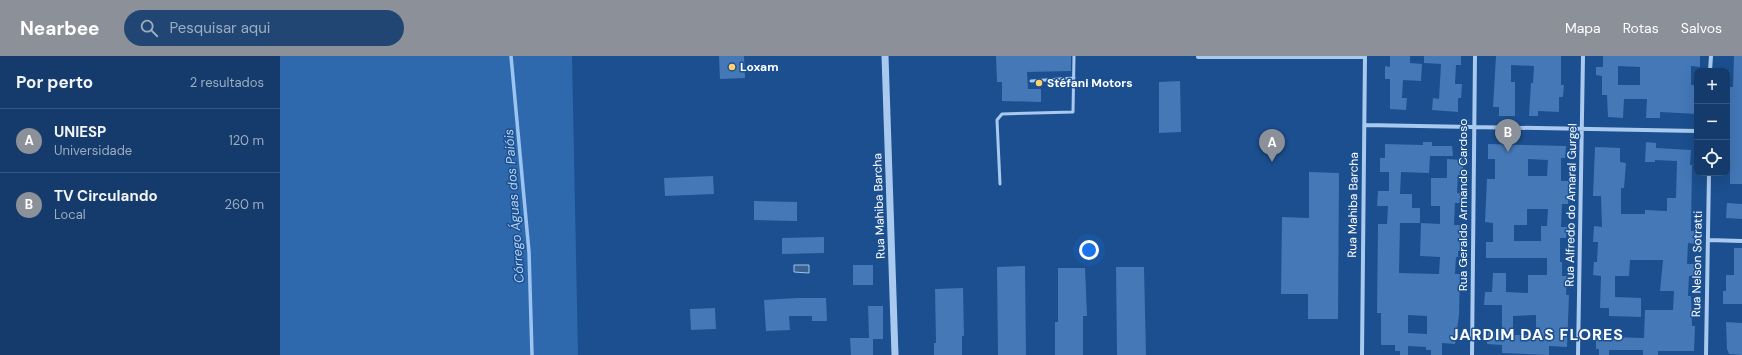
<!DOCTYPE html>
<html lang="pt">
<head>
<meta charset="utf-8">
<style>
	:root { --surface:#143b6b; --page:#214673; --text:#f1f3f6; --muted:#9dadc1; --line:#33557e; --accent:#8c9099 }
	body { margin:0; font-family:"DM Sans",sans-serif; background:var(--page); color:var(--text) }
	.controls { position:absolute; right:12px; top:12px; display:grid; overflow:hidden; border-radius:8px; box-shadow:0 4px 16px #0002 }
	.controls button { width:36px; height:36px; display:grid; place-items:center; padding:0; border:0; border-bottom:1px solid var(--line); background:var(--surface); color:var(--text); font:20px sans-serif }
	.you { position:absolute; left:809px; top:194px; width:14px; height:14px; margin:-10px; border:3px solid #fff; border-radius:50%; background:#1a73e8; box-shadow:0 0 0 6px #1a73e833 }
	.badge { display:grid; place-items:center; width:26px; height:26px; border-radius:50%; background:var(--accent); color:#fff; font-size:13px; font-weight:700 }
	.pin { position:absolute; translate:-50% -33px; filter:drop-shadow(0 1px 2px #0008) }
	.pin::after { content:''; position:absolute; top:21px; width:14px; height:12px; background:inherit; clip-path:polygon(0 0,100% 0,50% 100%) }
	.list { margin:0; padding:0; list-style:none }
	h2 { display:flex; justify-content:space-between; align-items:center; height:52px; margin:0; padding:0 16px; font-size:17px }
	h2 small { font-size:13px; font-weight:400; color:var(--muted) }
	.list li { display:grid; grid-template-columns:26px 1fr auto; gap:12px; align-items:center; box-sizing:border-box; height:64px; padding:0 16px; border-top:1px solid var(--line) }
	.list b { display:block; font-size:15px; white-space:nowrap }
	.list p { margin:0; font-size:13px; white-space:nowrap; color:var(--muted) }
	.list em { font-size:13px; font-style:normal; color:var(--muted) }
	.icon { flex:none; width:22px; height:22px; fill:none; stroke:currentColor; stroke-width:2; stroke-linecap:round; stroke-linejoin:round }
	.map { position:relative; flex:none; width:1462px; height:299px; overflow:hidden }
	header { display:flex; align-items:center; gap:24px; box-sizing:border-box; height:56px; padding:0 20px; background:var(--accent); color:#fff }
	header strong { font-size:19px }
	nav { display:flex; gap:22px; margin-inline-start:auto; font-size:14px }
	.search { width:280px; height:36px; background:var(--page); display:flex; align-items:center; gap:10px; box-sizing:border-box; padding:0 14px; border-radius:22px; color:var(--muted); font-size:15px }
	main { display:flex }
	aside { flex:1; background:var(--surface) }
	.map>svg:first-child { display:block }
	.green { fill:#2e69ad }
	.water { fill:#3c6290; stroke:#9cc4f0 }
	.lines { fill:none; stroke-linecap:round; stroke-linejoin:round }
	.stream { stroke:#9cc4f0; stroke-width:3.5 }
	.building { fill:#4478b7; fill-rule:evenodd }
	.service { stroke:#a9c9ee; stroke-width:3 }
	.minor { stroke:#a9c9ee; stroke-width:4 }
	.tertiary { stroke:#a9c9ee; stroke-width:7 }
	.poi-dot { fill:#ffd166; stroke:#1b4f8f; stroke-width:1.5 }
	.labels { text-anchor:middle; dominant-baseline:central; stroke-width:3; stroke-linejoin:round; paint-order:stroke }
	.poi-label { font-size:12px; font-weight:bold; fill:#fff; stroke:#1b4f8f; text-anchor:start }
	.street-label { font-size:12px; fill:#fff; stroke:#1b4f8f }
	.water-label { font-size:13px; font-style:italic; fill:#b5d3f5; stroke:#1b4f8f }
	.district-label { font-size:16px; font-weight:bold; letter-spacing:1px; fill:#fff; stroke:#1b4f8f }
</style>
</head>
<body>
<header>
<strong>Nearbee</strong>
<div class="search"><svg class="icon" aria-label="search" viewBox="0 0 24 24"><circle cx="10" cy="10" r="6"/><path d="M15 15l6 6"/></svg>Pesquisar aqui</div>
<nav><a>Mapa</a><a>Rotas</a><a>Salvos</a></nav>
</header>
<main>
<aside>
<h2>Por perto<small>2 resultados</small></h2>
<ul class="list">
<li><span class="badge">A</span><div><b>UNIESP</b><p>Universidade</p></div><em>120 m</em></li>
<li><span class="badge">B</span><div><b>TV Circulando</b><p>Local</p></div><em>260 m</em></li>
</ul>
</aside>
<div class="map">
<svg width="1462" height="299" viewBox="0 0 1462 299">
	<rect width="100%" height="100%" fill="#1b4f8f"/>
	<path class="green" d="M0,0H292L298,299H0Z"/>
	<path class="water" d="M514,209H529V217L514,216Z"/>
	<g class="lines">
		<path class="stream" d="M231,0L249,196L252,299"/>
	</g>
	<path class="building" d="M439,0H464L465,22L440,23Z
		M716,0H791V15L747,16L748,33H761V46L722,45V26H717Z
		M1110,0H1130V7L1142,8L1141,25L1123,24L1122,42H1127L1126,54L1110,53V23H1105V10L1110,11Z
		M1144,0H1181V9H1176L1175,28H1182L1181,42H1178V56L1152,54L1153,42L1159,43L1161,8L1144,7Z
		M1216,0H1281V29H1284L1283,41H1279V56L1258,55V60H1249L1251,27H1253L1254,10L1231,9V26H1235V60H1219V51H1213Z
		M1323,0H1420V11L1411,10V29H1417V58L1380,56V62H1366L1367,43H1344L1343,62L1328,61L1327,39H1322V20L1316,19V11H1323ZM1338,10L1360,11V29H1338Z
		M1454,0H1462V128H1450V106H1447V31H1453Z
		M900,25L901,76L879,77V26Z
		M1143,86H1152V90H1172L1173,100H1150L1149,117L1121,116L1120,138H1132V152H1140V167H1120L1119,217L1159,218L1160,201L1140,200L1141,167L1160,168V150H1151V122H1167V103L1183,104V119H1178L1177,137H1182V147H1175L1174,169H1181L1180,195H1178V201H1176L1175,218H1180L1179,259L1175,288L1162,287V299H1151V294H1146V291L1128,290V299H1120V295H1115V289H1101V257H1097L1098,168H1107L1108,150H1097L1098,135H1109V116H1100V102H1105V88L1143,89ZM1128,259L1147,260V278L1128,277Z
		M1366,86L1376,87V92L1411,94L1410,109H1412L1411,175H1416V188L1408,187L1407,208H1415L1414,220H1409L1408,240H1411L1412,270H1415L1414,295H1378V299H1363V294H1329V299H1319V293H1316V276H1329V281L1364,282L1365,254H1393L1394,235H1380L1383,204H1350L1349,220H1335V241L1361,242V261L1329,260V252H1320L1321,220L1313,219L1314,206H1317L1318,186H1313L1314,170L1322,171L1321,140H1313L1315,91L1340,92V106L1346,107L1344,132H1341V158H1365V154L1387,155V142H1396L1397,105L1375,104V106H1365Z
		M1208,88L1286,90L1285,102H1281V125H1289V137L1288,148H1282L1281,171H1287L1286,182H1280V206H1282V220H1287L1286,239H1289L1287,291L1269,290V299L1222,297V289L1207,288L1208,275L1222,277V249H1204L1205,236H1212L1213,217H1226V236L1248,237V219H1267V202H1206V186H1213V167L1205,166L1207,123H1215V103H1208ZM1248,103L1268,104L1267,120H1248ZM1247,153H1268L1267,170H1261V185H1234V169H1247ZM1256,259V279H1233V260Z
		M1029,116L1059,117L1058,263H1028V238H1001L1002,161L1029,162Z
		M433,120L434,138L385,140L384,122Z
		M474,145L517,146V165L474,164Z
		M1447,147L1462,148V163L1446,162Z
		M544,181V197L502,198V182Z
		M1454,192H1462V248H1443V235H1446V219H1454Z
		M573,209H593V229H573Z
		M745,210L746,299H718L717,211Z
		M836,211H864L866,299H837Z
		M778,212H805L807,260H803V299H775V266H778Z
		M683,232L684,280H682V299H654V287H656L655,233Z
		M517,242H546L547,265H532V260H509L510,274L486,275L484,244Z
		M588,250H603V283H593V299H571L570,282H589Z
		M435,252L436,273L411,274L410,253Z
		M1446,266L1462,267V299L1449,298L1447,293Z"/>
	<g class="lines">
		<path class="service" d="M751,25L794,22
			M720,128L717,64L722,58L793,56L794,0"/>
		<path class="minor" d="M918,1H1085
			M1430,15L1431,0
			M1085,69L1417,75
			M1428,184L1462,185
			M1082,299L1085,0
			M1192,299L1195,0
			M1298,299L1303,0
			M1426,299L1429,117"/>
		<path class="tertiary" d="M605,0L615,299"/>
	</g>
	<g class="poi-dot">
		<circle cx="452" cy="11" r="4"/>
		<circle cx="759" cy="27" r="4"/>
	</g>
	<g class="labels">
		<g class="poi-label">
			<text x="460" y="11">Loxam</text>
			<text x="767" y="27">Stéfani Motors</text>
		</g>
		<g class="street-label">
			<text transform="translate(1073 149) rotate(-89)">Rua Mahiba Barcha</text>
			<text transform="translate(1183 149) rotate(-90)">Rua Geraldo Armando Cardoso</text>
			<text transform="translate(1291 149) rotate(-89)">Rua Alfredo do Amaral Gurgel</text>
			<text transform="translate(599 150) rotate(-92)">Rua Mahiba Barcha</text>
			<text transform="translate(1417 208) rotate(-89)">Rua Nelson Sotratti</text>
		</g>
		<g class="water-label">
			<text transform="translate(234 150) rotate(-94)">Córrego Águas dos Paióis</text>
		</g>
		<g class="district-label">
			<text x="1257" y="278">JARDIM DAS FLORES</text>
		</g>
	</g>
</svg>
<div class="controls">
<button>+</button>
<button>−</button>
<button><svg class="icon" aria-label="locate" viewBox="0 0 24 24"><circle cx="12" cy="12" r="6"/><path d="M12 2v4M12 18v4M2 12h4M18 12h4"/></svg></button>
</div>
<div class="you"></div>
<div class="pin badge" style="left:992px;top:106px">A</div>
<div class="pin badge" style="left:1228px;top:96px">B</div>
</div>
</main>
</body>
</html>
